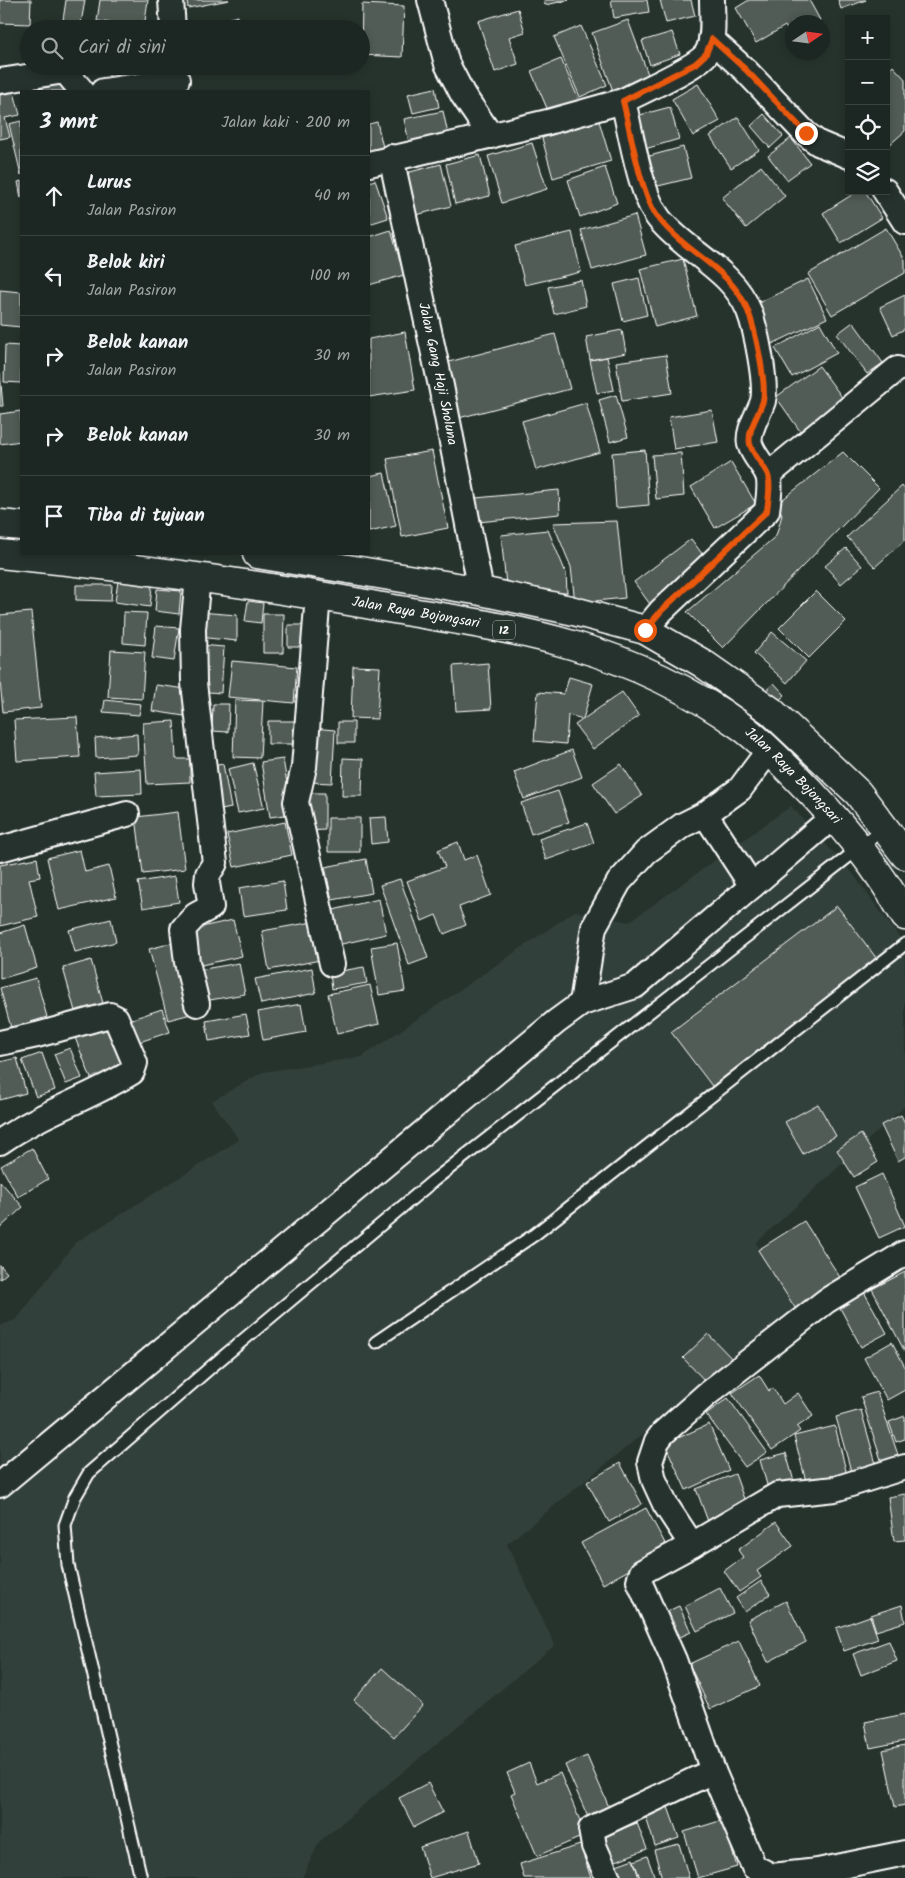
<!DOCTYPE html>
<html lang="id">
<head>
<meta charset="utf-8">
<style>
	:root { --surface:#1c2622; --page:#252e2a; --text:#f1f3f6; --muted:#a0a5a5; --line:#3a4340 }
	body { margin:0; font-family:Kalam,sans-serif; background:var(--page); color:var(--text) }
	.controls { position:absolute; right:15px; top:15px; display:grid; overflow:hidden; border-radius:0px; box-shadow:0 2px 8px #0003 }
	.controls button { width:45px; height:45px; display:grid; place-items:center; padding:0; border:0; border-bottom:1px solid var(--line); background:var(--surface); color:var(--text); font:25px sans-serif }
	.compass { position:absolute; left:785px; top:15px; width:45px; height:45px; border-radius:50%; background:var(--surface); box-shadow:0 2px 8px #0003; rotate:77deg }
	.stop { position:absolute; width:15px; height:15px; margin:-11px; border:4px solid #ea580c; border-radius:50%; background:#fff }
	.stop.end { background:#ea580c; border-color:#fff; box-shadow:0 1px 5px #0008 }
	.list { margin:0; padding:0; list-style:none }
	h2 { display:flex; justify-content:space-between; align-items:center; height:65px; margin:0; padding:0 20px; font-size:21px }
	h2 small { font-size:16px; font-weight:400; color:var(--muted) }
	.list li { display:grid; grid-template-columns:32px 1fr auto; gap:15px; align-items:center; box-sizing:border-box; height:80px; padding:0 20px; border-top:1px solid var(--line) }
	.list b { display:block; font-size:19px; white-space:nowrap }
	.list p { margin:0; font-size:16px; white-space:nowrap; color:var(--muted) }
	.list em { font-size:16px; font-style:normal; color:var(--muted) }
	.icon { flex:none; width:28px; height:28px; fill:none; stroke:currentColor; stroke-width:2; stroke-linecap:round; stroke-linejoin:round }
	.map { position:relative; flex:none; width:905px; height:1878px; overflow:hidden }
	.search { position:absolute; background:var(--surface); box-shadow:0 2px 8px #0003; left:20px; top:20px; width:350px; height:55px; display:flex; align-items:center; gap:12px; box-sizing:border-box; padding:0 18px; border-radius:28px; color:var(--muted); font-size:19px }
	.panel { position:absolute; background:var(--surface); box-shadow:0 2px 8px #0003; left:20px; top:90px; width:350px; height:465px; border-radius:0px }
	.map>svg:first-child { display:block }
	.built { fill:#333f3a }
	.building { fill:#515c57; stroke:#fff }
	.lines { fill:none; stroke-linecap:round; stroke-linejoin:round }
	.service-casing { stroke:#fff; stroke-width:15 }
	.minor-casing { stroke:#fff; stroke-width:28 }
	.trunk-casing { stroke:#fff; stroke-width:31 }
	.service { stroke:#26332d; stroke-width:11 }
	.minor { stroke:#26332d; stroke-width:24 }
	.trunk { stroke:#26332d; stroke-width:28 }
	.route { stroke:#ea580c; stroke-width:6 }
	.labels { text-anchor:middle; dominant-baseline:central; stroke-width:5; stroke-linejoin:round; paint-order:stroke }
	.shield { fill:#26332d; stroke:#bec2c0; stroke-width:1 }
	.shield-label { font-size:12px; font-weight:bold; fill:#fff }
	.street-label { font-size:14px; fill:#fff; stroke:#26332d }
</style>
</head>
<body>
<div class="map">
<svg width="905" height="1878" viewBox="0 0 905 1878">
	<rect width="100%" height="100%" fill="#26332d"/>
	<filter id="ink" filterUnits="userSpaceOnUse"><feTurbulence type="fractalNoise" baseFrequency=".02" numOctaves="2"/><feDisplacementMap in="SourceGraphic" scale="10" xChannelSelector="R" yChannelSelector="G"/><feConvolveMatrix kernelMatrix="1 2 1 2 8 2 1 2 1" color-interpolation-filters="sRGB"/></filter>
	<g filter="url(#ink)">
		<path class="built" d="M791,806L853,874L905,945V1106L756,1243L795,1311L507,1544L555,1645L319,1842L302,1878H0V1326L17,1319L75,1243L239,1140L212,1101L263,1072L362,1057L575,911L629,922Z"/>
		<path class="building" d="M0,0H31L30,24L0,23Z
			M66,0H85L80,29L62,27Z
			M100,0H148L144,28L97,21Z
			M187,0H229L188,8Z
			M544,0H569L545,5Z
			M611,0H647L649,12L614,18Z
			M660,0H691L695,16L666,23Z
			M749,0H809L820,20L816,22H792L791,36L785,26L756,43L736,8Z
			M838,0H866L841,9Z
			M362,4L404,6L402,57L361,55Z
			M518,9L525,32L509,37L518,64L495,72L478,21Z
			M238,16L241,29H185Z
			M628,20L649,77L613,91L592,33Z
			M581,26L607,85L580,97L554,37Z
			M672,32L680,54L650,65L642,41Z
			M561,59L582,107L552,120L531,71Z
			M109,66H143L144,77H109Z
			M893,66L905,79V131L886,148V73Z
			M68,82L70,91H31Z
			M698,84L720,121L693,136L672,99Z
			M435,88L439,107L413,113L408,94Z
			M14,92L20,115L5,118L10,137L0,139V95Z
			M670,107L679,139L645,149L636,116Z
			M443,111L449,139L410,147L404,119Z
			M764,114L783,136L770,148L751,126Z
			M738,117L759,150L731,168L710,136Z
			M21,121V175L9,124Z
			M599,121L611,161L553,178L542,138Z
			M377,122L385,156L369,160V124Z
			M791,138L810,163L787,180L768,156Z
			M532,143L547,189L502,203L488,156Z
			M683,147L691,178L650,188L642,158Z
			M480,155L490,196L455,204L446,164Z
			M441,164L451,206L416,215L406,173Z
			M761,166L785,196L746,228L722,198Z
			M605,167L617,203L580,217L568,180Z
			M375,180L388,218L369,224V182Z
			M21,181V198L18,182Z
			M858,191H865L882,218L841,243L823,213Z
			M635,215L646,255L592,270L581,230Z
			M886,228L905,260V273L832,315L808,274Z
			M391,230L404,275L369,285V237Z
			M572,232L581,272L525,285L515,246Z
			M683,259L697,316L655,327L640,269Z
			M639,278L647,315L623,321L614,284Z
			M808,279L827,318L770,345L752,306Z
			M581,280L586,306L554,314L548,287Z
			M0,290L21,292V327L0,325Z
			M905,295V329L893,335L880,307Z
			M853,322L883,363L867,374L837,334Z
			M820,323L837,353L792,377L775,348Z
			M622,330L626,353L590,360L586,337Z
			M405,332L415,390L369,397V339Z
			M555,334L570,389L455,419L441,364Z
			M5,345L21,346V383L4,382Z
			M666,355L672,393L622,401L616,362Z
			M607,357L614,390L597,393L590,360Z
			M819,366L844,400L800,431L776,397Z
			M0,373L3,406H0Z
			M616,395L628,437L610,442L599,400Z
			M586,403L600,452L536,470L522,421Z
			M712,410L718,442L674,449L669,417Z
			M21,411V441L0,444V414Z
			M645,450L649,505L616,508L612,453Z
			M432,451L448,528L402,537L387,459Z
			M843,452L879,488L723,648L687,612L776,536L782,515L778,503Z
			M681,453L684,496L656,499L652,455Z
			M731,462L756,504L715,528L691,487Z
			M384,473L396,526L369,532V476Z
			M902,486L905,490V540L875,567L847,537Z
			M559,490L560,514L478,522L476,498Z
			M617,521L625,598L575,603L571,567L553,523Z
			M548,530L566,573L567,593L507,595L501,535Z
			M691,539L709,563L652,607L634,582Z
			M846,548L862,566L841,584L825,566Z
			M118,581L152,586L150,607L115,602Z
			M76,585H112L111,601L76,600Z
			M157,589L181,591L179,614L155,611Z
			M816,591L846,621L809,658L779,628Z
			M248,601L263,603L261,623L245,621Z
			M31,612L41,708L3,712L0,681V615Z
			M124,612L147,613L145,645L123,643Z
			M199,612L237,615V641L198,637Z
			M263,614H284L283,653H263Z
			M288,625H303V647H288Z
			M156,626L179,628L174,661L152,658Z
			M772,632L806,661L787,683L754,653Z
			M201,645L224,647L221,693L197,691Z
			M111,650L145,652L142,699L108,697Z
			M232,661L297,667L294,703L228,697Z
			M488,663L491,709L456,711L453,666Z
			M353,666L380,667L377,719L351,718Z
			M569,677L593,684L583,719L568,715L566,744L534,741L538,692L564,694Z
			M774,683L785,695L771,707L761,695Z
			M156,685L187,689L184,716L152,711Z
			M622,692L639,716L593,749L575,725Z
			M105,700L141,704L139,715L103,712Z
			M235,700L263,701L260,758L233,757Z
			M213,704H229L228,732L212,731Z
			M77,717L80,757L17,761L14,720Z
			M174,721L176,759H190V782L147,784L143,723Z
			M268,721H295V744H268Z
			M338,722H354V743H338Z
			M313,728L335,730L332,783L310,782Z
			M137,734L138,755L96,758L95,738Z
			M572,750L582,777L524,799L514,772Z
			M343,758L363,759L362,796H342Z
			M283,759L292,814L270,817L261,762Z
			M253,763L264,808L238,813L228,769Z
			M223,764L231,808L217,811L208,767Z
			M621,764L642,796L614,814L593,783Z
			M141,769L142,794L96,796L94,772Z
			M558,791L569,822L531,834L521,803Z
			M305,793H325V830L305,831Z
			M178,812L185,869L143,874L136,817Z
			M386,817L388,842L371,844L369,818Z
			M328,818H360V852H328Z
			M285,822L292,855L234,867L227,834Z
			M587,823L594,843L546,860L539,839Z
			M458,842L464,860L477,855L491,895L459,907L466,925L444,934L436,915L422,921L407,881L445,867L438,850Z
			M80,850L85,872L109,866L116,897L59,910L47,858Z
			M37,858L40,877L29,879L38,917L0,926V865Z
			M366,859L372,893L332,900L325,867Z
			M175,876L179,902L143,908L138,882Z
			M400,879L428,958L409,965L380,885Z
			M283,881L287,910L243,916L239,888Z
			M379,899L386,934L333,946L325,912Z
			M837,906L880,963L715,1090L671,1032Z
			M111,919L116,942L75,952L69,930Z
			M233,920L242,956L197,966L188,930Z
			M313,922L320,960L269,970L262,931Z
			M25,925L37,968L0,979V933Z
			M176,942L195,1013L168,1020L149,949Z
			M397,943L405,991L379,995L371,947Z
			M91,960L104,1007L76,1015L63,968Z
			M239,963L245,994L204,1001L198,970Z
			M364,967L367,983L332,989L330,973Z
			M312,968L316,993L261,1004L255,979Z
			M36,978L47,1017L11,1028L0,988Z
			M370,985L379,1024L337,1034L328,994Z
			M301,1004L306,1032L263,1040L258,1012Z
			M162,1009L170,1032L136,1043L129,1020Z
			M246,1014L250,1034L209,1041L206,1021Z
			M109,1021L127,1066L92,1081L74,1035Z
			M70,1048L82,1078L66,1084L54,1054Z
			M42,1053L55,1090L36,1097L22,1060Z
			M17,1058L26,1093L0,1100V1062Z
			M818,1104L836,1136L803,1154L785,1122Z
			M901,1115L905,1123V1157L898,1161L881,1125Z
			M861,1134L878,1162L854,1177L837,1150Z
			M32,1148L48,1179L18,1197L1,1166Z
			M882,1174L905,1226L879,1238L855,1187Z
			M0,1181L23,1207L0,1228Z
			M804,1221L843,1282L797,1311L758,1250Z
			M0,1265L7,1273L0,1279Z
			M905,1272V1352L872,1289Z
			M864,1292L887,1333L861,1347L839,1306Z
			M708,1334L737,1364L712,1388L683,1358Z
			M892,1342L905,1367V1390L887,1400L864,1358Z
			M759,1375L769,1391L773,1388L783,1404L798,1393L813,1416L797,1427L800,1431L772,1450L732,1393Z
			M877,1392L899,1458L882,1463L861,1397Z
			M728,1398L767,1452L745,1467L706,1414Z
			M861,1410L876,1464L851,1471L836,1417Z
			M905,1416V1439L896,1442L889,1422Z
			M709,1424L729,1470L686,1490L665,1444Z
			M835,1426L848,1479L808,1489L794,1436Z
			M786,1453L795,1485L769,1492L760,1460Z
			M620,1463L642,1504L609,1522L587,1482Z
			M735,1474L748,1510L709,1524L696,1489Z
			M905,1494V1540L894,1541L888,1497Z
			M646,1508L668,1549L603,1584L581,1543Z
			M776,1522L793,1546L757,1571L761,1577L739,1592L724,1571L743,1557L738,1550Z
			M761,1581L770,1594L745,1612L736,1598Z
			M720,1588L733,1613L697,1631L685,1606Z
			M786,1601L806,1642L768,1662L748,1620Z
			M902,1605L905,1622L876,1631L871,1615Z
			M679,1606L691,1632L680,1637L668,1611Z
			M870,1616L878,1639L844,1651L836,1628Z
			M739,1641L760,1686L710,1709L689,1664Z
			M889,1641L897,1661L861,1675L853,1654Z
			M382,1668L423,1705L394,1737L354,1700Z
			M905,1714V1741L870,1748L865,1722Z
			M905,1745V1805L895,1807L883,1750Z
			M587,1756L612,1814L591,1824L565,1765Z
			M529,1763L537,1783L560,1773L586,1835L537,1856L511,1794L515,1792L507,1773Z
			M428,1783L443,1812L414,1827L399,1798Z
			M668,1807L679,1838L655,1846L645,1814Z
			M723,1820L737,1867L698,1878L684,1832Z
			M637,1823L647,1849L603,1866L593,1839Z
			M469,1831L479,1863L430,1878L420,1847Z
			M679,1844L689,1878H662L654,1850Z
			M580,1845L591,1878H524L520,1864Z
			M647,1856L655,1878H640L634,1861Z
			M633,1859L639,1878H612L608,1868Z"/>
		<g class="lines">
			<g class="service-casing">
				<path id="service" d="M376,1342L534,1235L905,944
					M141,1878L68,1565L65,1525L75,1497L89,1473L211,1367L433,1181L885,828"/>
			</g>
			<g class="minor-casing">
				<g id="minor">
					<path d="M171,0L173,29"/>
					<path d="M430,0L447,64L463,95L491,136"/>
					<path d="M711,39L746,71L805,133L818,143L849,156"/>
					<path d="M0,81L65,71L82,91"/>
					<path d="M103,91L177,80"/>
					<path id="s1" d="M391,157L441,386L481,591"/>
					<path d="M369,164L548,122L623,101"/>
					<path d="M885,191L905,222"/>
					<path d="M768,475L897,369"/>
					<path d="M318,595L304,767L296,802L332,964"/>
					<path d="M645,630L661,611L767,511C768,500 772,483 767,473C762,463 753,455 750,444C747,430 759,414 763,401C767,383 756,329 749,311C732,269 687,253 660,220C640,196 631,132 623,101C640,92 698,67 707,53C715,39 712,16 712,0"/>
					<path d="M705,814L752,886"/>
					<path d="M0,849L127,814"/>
					<path d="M582,1003L594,927L619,882L646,852L683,825L705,814L740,789L769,750"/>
					<path d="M197,1004L187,962L183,929L196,915L211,907L207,883L208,874L215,863L194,683L193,629L198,577"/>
					<path d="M0,1043L37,1035L110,1015L116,1018L135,1063L132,1072C90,1098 41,1113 0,1142"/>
					<path d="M905,1253L826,1301L707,1394L663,1433L657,1441L650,1462L654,1480L665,1504L692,1545L642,1572L639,1581L674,1660L713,1771L754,1867L772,1876L818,1871L905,1853"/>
					<path d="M0,1485L556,1022L582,1003L635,986L834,816"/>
					<path d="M692,1545L777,1495L835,1489L905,1467"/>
					<path d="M608,1878L594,1846L591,1829L713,1771"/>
				</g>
			</g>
			<g class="trunk-casing">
				<g id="trunk">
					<path d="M0,524L21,526"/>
					<path id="s2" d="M0,554C123,566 244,582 366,604C434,617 505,625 572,645C632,662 691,690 742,727C761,741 778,759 795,776C837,818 876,864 905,916"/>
					<path d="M257,554L481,591L570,610L645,630L702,663L771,711L858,793L905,855"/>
				</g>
			</g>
			<use href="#service" class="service"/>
			<use href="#minor" class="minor"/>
			<use href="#trunk" class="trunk"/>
		</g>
	</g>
	<g class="lines" filter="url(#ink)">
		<path class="route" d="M645,630L661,611L767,511C768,500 772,483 767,473C762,463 753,455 750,444C747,430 759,414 763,401C767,383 755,329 748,311C732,269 687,254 660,220C640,196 631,132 623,101L695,64L706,54L712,39L746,70L806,133"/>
	</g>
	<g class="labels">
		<rect class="shield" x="493" y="620.5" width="22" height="19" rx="4"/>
		<g class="shield-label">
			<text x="504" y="630">12</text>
		</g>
		<g class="street-label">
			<text stroke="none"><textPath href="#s1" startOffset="222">Jalan Gang Haji Sholuna</textPath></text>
			<text stroke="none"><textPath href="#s2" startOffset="420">Jalan Raya Bojongsari</textPath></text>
			<text stroke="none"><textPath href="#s2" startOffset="840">Jalan Raya Bojongsari</textPath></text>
		</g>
	</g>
</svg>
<div class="controls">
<button>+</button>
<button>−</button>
<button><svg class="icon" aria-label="locate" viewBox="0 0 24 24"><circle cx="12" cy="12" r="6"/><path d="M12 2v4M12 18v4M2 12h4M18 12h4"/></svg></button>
<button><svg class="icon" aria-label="layers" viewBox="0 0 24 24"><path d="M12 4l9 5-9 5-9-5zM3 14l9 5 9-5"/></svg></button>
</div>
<svg class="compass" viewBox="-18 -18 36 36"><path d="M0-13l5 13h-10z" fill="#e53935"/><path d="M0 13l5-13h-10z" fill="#a0a5a5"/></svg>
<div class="stop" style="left:645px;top:630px"></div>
<div class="stop end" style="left:806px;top:133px"></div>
<div class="search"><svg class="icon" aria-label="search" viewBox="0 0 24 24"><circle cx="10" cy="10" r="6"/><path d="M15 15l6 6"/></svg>Cari di sini</div>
<section class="panel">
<h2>3 mnt<small>Jalan kaki · 200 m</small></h2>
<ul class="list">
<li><svg class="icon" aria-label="ahead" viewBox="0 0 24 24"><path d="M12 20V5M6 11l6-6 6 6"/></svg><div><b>Lurus</b><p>Jalan Pasiron</p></div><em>40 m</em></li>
<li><svg class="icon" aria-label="left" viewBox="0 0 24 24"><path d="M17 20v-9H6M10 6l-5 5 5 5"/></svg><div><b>Belok kiri</b><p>Jalan Pasiron</p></div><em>100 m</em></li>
<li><svg class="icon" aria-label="right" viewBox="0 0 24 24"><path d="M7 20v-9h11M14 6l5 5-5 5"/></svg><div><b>Belok kanan</b><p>Jalan Pasiron</p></div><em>30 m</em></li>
<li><svg class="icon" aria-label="right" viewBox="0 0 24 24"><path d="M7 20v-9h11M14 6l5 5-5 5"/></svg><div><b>Belok kanan</b></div><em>30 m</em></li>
<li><svg class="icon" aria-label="arrive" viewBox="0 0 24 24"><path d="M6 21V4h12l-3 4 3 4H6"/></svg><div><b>Tiba di tujuan</b></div></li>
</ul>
</section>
</div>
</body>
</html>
